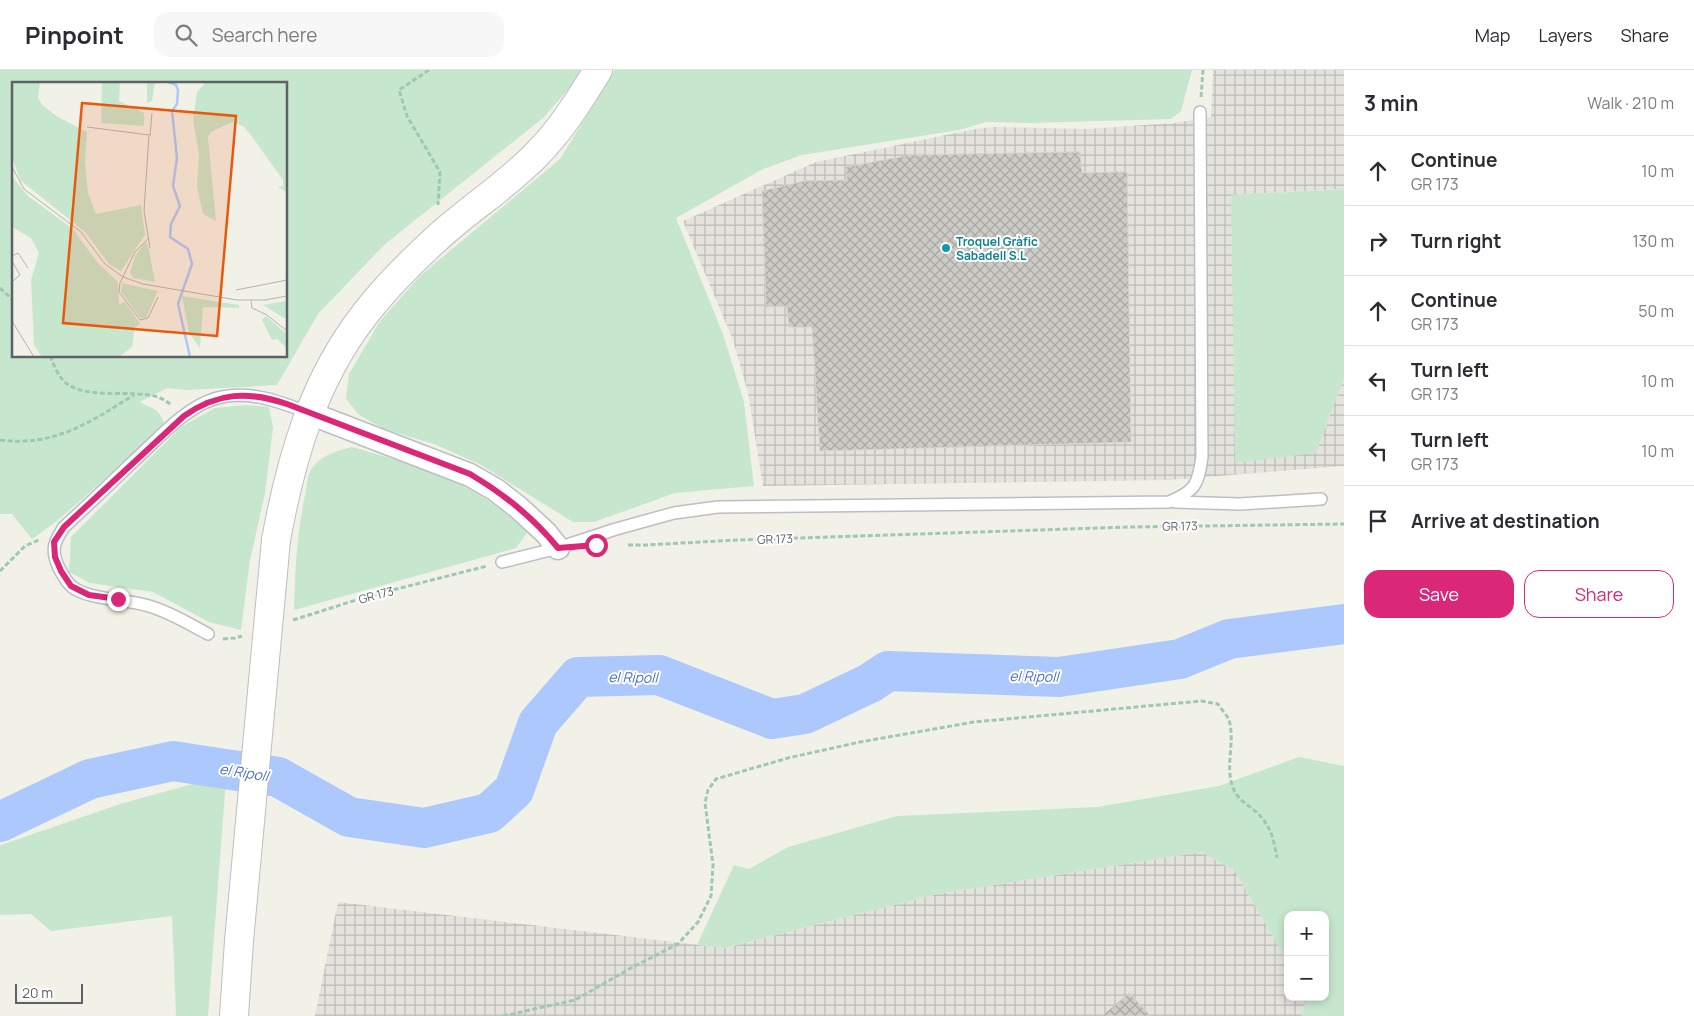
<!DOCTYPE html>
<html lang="en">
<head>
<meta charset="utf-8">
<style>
	:root { --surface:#fff; --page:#f7f7f7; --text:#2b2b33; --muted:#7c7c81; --line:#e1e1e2; --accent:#db2777 }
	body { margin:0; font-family:Manrope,sans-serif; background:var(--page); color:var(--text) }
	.controls { position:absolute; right:15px; bottom:15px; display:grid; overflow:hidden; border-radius:10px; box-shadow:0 2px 8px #0003 }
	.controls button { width:45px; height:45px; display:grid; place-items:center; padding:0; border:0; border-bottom:1px solid var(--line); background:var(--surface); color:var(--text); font:25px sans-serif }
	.scale { position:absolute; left:15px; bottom:12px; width:68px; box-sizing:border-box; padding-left:5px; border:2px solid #5f6168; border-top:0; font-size:14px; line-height:18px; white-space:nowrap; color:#5f6168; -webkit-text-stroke:4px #fff; paint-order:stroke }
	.stop { position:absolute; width:15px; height:15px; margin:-11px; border:4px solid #db2777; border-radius:50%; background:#fff }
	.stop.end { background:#db2777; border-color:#fff; box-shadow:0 1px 5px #0008 }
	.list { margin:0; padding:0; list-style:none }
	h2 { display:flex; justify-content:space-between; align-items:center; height:65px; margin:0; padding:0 20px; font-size:21px }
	h2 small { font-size:16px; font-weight:400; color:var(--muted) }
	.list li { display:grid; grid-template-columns:32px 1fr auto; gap:15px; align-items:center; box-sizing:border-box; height:70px; padding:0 20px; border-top:1px solid var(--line) }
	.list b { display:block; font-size:19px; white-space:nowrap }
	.list p { margin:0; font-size:16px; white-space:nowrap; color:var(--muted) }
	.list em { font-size:16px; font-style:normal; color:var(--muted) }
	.actions { display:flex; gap:10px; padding:15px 20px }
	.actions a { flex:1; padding:11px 0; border:1px solid var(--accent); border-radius:15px; text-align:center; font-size:18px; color:var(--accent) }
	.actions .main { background:var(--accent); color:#fff }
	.icon { flex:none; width:28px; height:28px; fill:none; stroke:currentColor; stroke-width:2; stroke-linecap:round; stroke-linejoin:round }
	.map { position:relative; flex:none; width:1344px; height:946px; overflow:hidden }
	header { display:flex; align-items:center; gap:30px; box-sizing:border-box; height:70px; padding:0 25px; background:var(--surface); border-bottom:1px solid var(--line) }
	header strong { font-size:24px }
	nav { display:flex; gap:28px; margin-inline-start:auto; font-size:18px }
	.search { width:350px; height:45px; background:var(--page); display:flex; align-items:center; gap:12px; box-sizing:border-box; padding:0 18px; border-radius:15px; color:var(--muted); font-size:19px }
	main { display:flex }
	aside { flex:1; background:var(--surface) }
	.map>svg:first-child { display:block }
	.industrial { fill:url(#industrial-grid) }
	.green { fill:#c6e7cd; fill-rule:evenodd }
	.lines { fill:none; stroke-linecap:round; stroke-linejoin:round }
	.river { stroke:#acc8fd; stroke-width:40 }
	.building { fill:url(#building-cross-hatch); stroke:#d6d4c6 }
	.service-casing { stroke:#bcbec3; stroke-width:14 }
	.minor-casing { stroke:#bcbec3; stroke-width:25 }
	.secondary-casing { stroke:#bdbec5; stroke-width:30 }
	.path { stroke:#9fc8b4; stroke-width:3; stroke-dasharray:5 2.5; stroke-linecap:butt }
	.service { stroke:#fff; stroke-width:11 }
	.minor { stroke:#fff; stroke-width:22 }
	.secondary { stroke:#fff; stroke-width:28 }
	.secondary-bridge-casing { stroke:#bdbec5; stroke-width:30; stroke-linecap:butt }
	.secondary-bridge { stroke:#fff; stroke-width:28 }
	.route { stroke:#db2777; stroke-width:6 }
	.culture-dot { fill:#0f9aa8; stroke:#fff; stroke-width:2 }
	.labels { text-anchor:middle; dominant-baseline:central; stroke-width:4; stroke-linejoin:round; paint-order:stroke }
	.culture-label { font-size:12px; font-weight:bold; fill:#0d838f; stroke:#fff; text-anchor:start }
	.street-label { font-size:12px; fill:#5f6168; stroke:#fff }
	.water-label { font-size:14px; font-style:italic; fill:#4c6dc3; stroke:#fff }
	.inset-river { fill:none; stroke:#acc8fd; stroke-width:2.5 }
	.inset-road { fill:none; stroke:#b3b3b1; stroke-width:1 }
	.view { fill:#e8590c; fill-opacity:0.15; stroke:#e8590c; stroke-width:2.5 }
	.inset-edge { fill:none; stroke:#5f6168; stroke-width:2.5 }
</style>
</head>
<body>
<header>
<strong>Pinpoint</strong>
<div class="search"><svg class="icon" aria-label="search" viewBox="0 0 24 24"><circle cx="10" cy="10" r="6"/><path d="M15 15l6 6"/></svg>Search here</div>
<nav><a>Map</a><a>Layers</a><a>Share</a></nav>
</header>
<main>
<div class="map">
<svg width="1344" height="946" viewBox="0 0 1344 946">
	<defs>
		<pattern id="industrial-grid" width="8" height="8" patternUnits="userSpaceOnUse" patternTransform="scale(1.25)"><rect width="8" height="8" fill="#e3e2dc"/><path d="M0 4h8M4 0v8" fill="none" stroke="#bbbbb6"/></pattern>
		<pattern id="building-cross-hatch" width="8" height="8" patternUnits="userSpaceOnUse" patternTransform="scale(1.25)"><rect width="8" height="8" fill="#cccbc5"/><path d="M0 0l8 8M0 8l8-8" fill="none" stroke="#a9a8a4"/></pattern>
	</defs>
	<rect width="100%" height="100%" fill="#f1f1e8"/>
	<path class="industrial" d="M1213,0H1344V119L1231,125L1316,383L1344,308V396L1169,410L763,416L748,323L733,270L683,151L816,92L975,59L993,57L1087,59L1174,53L1211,47Z
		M1201,782L1235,801L1288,893V927H1306L1302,946H315L338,832L725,878L938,824Z"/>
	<path class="green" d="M0,0H581L573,14L543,48L384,175L318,244L277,315L186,320L167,318L140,332C152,339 159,338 164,353L155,365L57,451L32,469L12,444H0ZM14,14H286V286H14Z
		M615,0H1192L1181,41L1171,49L1030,53L986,52L959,60L802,85L763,99L676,148L723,264L744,332L754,416L675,423L594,452H573L481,395L434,374L384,359L359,345L346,329L349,304L380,251L421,205L560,89Z
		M1344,119V308L1316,383L1235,393L1231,125Z
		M246,335L269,337L273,358L265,423L250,490L241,560L209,552L153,522L90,513L69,502L71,467L181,357L215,338Z
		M352,377L440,402L532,456L516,478L294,540C295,501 297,463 305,425C307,417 307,408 310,402C317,386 337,381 352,377Z
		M1299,687L1344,696V946H1302L1306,927H1325V845H1288V893L1235,801L1201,782L938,824L725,878L697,875L734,795L749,799L788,777L897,746L1097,737L1219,716Z
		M226,710L208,946H176L172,846L51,861L31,844L0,845V776L1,775L120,734L196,713Z"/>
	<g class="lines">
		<path class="river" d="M0,752L90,709L173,691L278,707L349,747L424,758L489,743L514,720L538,653L578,607L659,605L772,649L805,644L870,613L888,601L1059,607L1180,589L1229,569L1344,554"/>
	</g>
	<path class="building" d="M1080,82L1082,103L1127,102L1131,372L820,381L812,257H789L787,236L766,237L762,121L804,111L847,110L846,97L911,85Z
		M1129,923L1151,946H1102Z"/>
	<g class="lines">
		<g class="service-casing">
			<path id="service" d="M1175,432L1240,434L1321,429
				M502,492L558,478L616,459L674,443L718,437L1169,432C1196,421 1198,414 1202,387L1200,42
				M208,564C189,554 170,542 149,536C127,529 87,530 71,516C66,511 61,502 58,496C51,479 54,472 64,457C88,435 112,412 136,389C158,369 185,338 214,329C247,319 279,331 309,343"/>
		</g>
		<g class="minor-casing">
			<path id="minor" d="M309,343L470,405L496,420L519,438L546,463L558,478"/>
		</g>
		<g class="secondary-casing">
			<path id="secondary" d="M276,470C291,388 313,311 365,244C385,218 410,193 435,170C467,140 505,117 536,85C561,60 579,31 598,0
				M234,946L239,871"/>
		</g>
		<path class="path" d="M429,0L399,20L407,46L440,102L438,135
			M1201,27L1203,0
			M0,218L14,231
			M50,286C54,295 58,307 66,313C87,330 132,319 158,327C163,329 167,332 172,335
			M0,370C55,377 90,352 134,325
			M628,475H646L737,470L1130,457L1344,454
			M0,501L25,476L39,470
			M293,550L369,526L487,496
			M223,569L235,568L242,566
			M503,946L575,930L631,898L678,874L698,852L711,826L713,795L705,733L708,720L716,709L788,688L860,672L974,652L1201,631L1218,634C1221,639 1227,645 1229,650C1236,673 1223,700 1235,722C1239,730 1248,735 1255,741C1271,755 1273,767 1277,788"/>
		<use href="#service" class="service"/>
		<use href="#minor" class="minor"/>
		<use href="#secondary" class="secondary"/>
		<g class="secondary-bridge-casing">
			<path id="secondary-bridge" d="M239,871L276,470"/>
		</g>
		<use href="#secondary-bridge" class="secondary-bridge"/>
	</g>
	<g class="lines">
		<path class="route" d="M118,529L89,525L71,516L61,501L55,487L54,472L64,457L184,346C218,322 248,321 287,334L470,404C504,424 533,447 558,478L596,475"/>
	</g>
	<circle class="culture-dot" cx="946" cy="178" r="5"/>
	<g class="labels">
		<g class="culture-label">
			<text x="956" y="171">Troquel Gràfic<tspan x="956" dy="14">Sabadell S.L</tspan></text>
		</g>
		<g class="street-label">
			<text transform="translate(1180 456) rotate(-1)">GR 173</text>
			<text transform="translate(775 469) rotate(-2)">GR 173</text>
			<text transform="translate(376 525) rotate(-15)">GR 173</text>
		</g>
		<g class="water-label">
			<text transform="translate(1034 606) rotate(1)">el Ripoll</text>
			<text transform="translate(633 607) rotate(1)">el Ripoll</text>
			<text transform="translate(244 702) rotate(9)">el Ripoll</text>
		</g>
	</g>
	<g transform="translate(12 12)">
		<rect width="275" height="275" fill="#f1f1e8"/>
		<path d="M0,0H28L26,15L30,23L46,35L75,50L73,80L76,111L84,132L129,123L133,153L109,189L97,182L73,150L8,98L0,75ZM90,0H108L107,19L132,31V44L89,41ZM135,0H143L140,19L135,21ZM194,0H275V110L266,105L271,104V98L238,52L231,44L220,40L199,50L196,55L204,139L191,132L185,105L187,72L181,38L185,10ZM0,94L16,114L61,147L85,180L106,200L107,222L113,220L128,242L123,245L120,265L107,275H30L22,263L19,198L27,171L19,156L0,145ZM133,160L136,163L143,200L121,196L118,191L123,174ZM110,201L146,209L134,236H128L109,210ZM170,214L227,223V226L191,225L188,266L177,251ZM275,219V235L272,236L251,223ZM254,234L275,252V266L265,257L260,258L250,238Z" fill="#c6e7cd"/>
		<path class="inset-river" d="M156,0L164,3L166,8L165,22L160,29L165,76L161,104L168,124L159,142L158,155L176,167L180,182L166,222L178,275"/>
		<path class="inset-road" d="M75,45L137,53L132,129L138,166M138,54L140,31M0,85L12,107L69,150L93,182L111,195L131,202L225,218H253L275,214M137,156L123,170L108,201L107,210L128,238L136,236L146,215M0,174L6,171L16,186M0,179L8,193L0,200M224,208L275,198M239,219L240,226L255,233L275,249M0,239L22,275"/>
		<path class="view" d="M70,21L224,34L205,254L51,241Z"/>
		<rect width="275" height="275" class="inset-edge"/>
	</g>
</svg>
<div class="controls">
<button>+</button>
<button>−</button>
</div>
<div class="scale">20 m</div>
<div class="stop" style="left:596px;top:475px"></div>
<div class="stop end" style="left:118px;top:529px"></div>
</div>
<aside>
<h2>3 min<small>Walk · 210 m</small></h2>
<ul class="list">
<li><svg class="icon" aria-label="ahead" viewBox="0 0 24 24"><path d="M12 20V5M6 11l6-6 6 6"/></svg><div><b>Continue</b><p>GR 173</p></div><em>10 m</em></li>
<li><svg class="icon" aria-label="right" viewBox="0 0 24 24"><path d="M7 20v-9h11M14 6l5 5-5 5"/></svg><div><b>Turn right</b></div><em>130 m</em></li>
<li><svg class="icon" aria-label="ahead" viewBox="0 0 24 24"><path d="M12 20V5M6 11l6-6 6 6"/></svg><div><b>Continue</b><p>GR 173</p></div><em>50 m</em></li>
<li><svg class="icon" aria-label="left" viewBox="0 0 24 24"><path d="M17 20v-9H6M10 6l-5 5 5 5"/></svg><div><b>Turn left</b><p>GR 173</p></div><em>10 m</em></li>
<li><svg class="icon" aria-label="left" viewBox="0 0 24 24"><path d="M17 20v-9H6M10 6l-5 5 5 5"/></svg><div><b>Turn left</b><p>GR 173</p></div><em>10 m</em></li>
<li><svg class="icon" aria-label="arrive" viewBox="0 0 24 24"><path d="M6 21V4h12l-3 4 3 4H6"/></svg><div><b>Arrive at destination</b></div></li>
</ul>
<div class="actions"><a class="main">Save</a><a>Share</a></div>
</aside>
</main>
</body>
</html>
